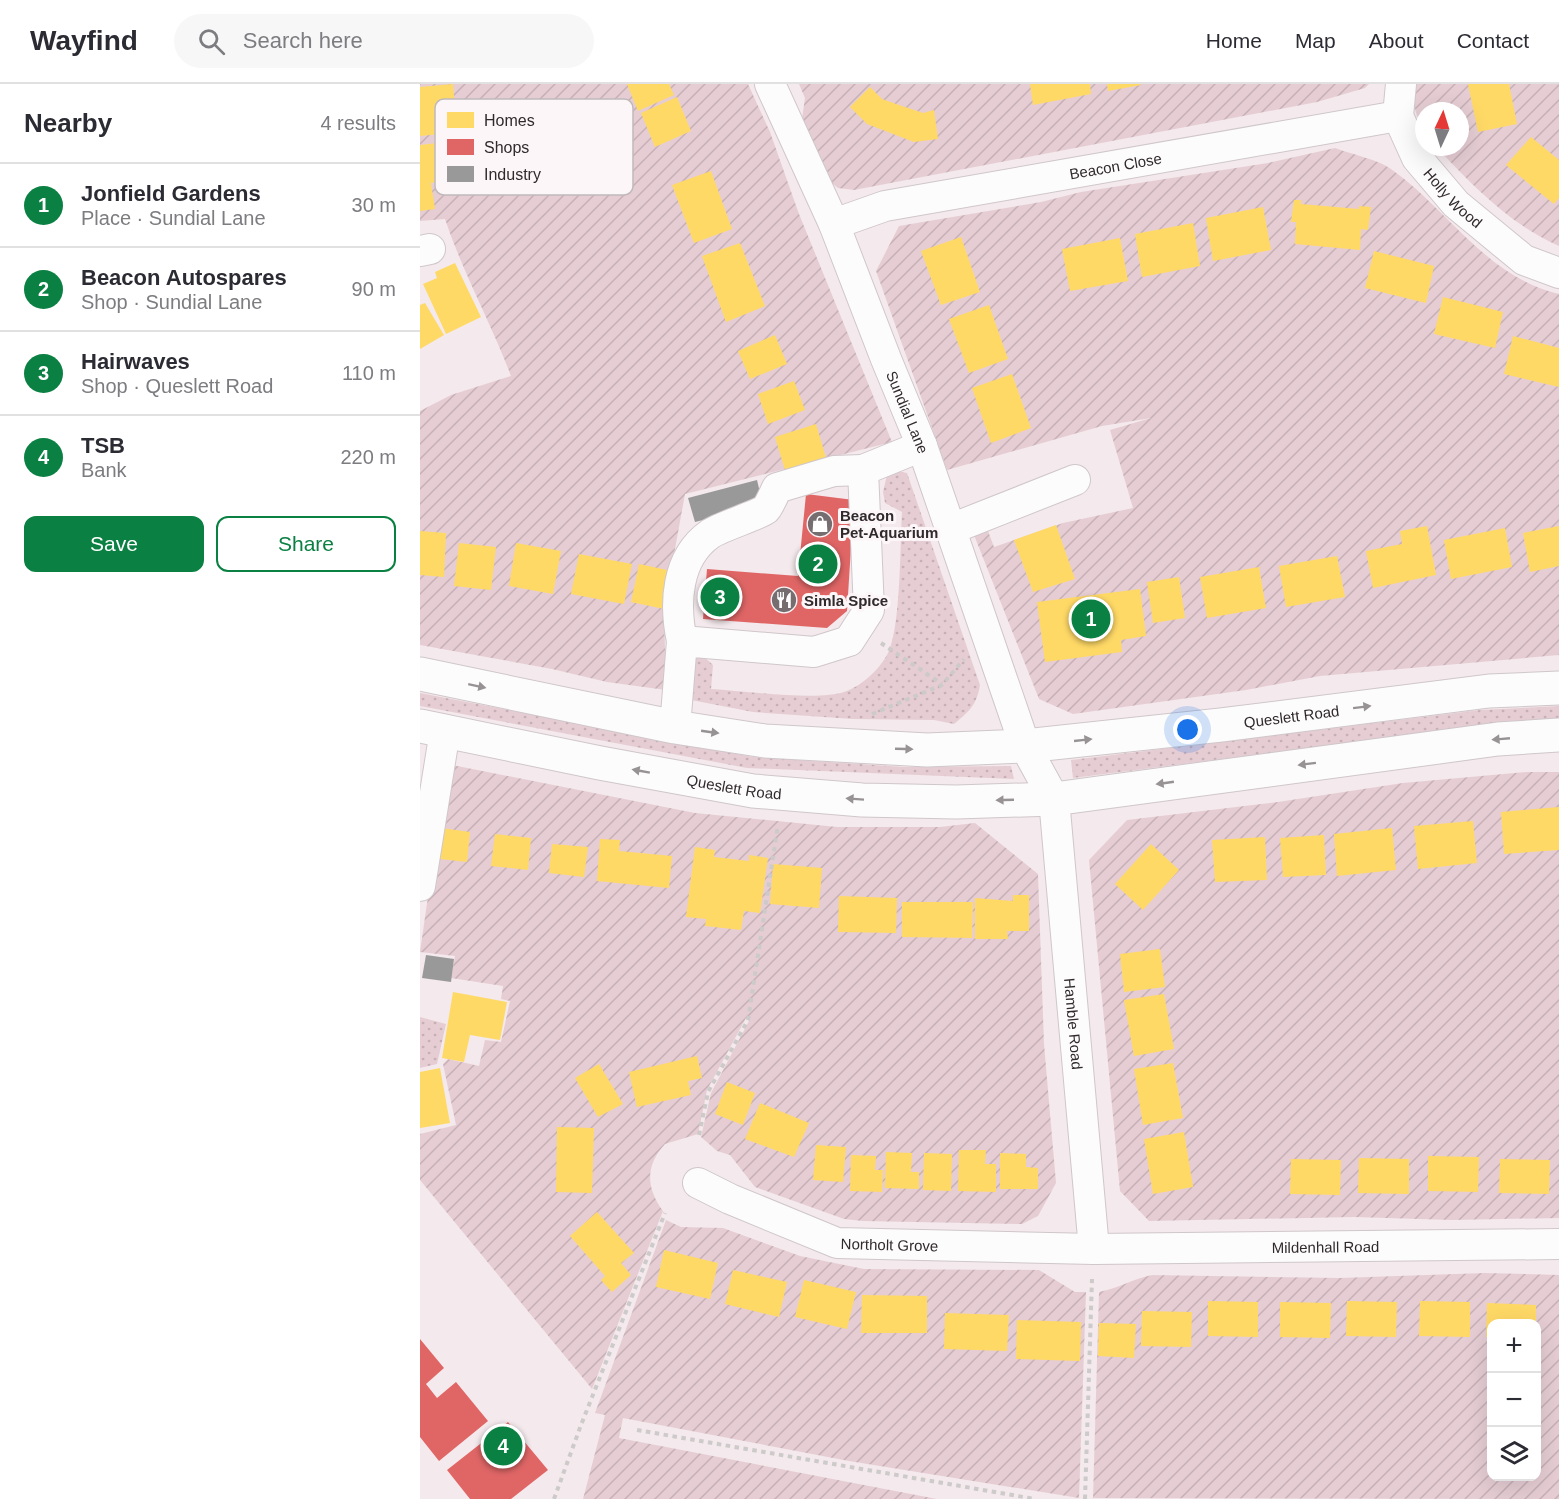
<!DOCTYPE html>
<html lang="en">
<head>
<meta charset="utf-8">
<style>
	:root { --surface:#fff; --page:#f7f7f7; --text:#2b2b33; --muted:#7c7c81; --line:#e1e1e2; --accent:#0b8043 }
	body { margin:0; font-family:Arial,sans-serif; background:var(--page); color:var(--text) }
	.controls { position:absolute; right:18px; bottom:18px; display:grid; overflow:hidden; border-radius:12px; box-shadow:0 6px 24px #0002 }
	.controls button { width:54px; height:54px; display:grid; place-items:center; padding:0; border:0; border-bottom:2px solid var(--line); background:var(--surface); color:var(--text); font:30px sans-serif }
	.compass { position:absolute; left:995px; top:18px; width:54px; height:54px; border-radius:50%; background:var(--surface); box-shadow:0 6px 24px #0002; rotate:4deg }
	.you { position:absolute; left:768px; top:646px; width:21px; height:21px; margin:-15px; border:4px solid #fff; border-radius:50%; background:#1a73e8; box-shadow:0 0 0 9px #1a73e833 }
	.badge { display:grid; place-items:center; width:39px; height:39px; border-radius:50%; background:var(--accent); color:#fff; font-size:20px; font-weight:700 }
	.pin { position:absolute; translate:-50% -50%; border:3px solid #fff; box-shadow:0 2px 6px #0006 }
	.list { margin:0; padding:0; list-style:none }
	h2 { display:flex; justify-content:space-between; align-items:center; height:78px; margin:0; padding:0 24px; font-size:26px }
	h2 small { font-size:20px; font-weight:400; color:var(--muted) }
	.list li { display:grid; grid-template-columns:39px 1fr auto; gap:18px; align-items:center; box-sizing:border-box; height:84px; padding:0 24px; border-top:2px solid var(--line) }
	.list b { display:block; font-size:22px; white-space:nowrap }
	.list p { margin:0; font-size:20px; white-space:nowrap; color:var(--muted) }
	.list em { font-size:20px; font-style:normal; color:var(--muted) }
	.actions { display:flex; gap:12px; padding:18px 24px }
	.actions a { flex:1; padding:14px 0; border:2px solid var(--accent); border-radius:12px; text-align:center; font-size:21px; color:var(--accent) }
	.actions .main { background:var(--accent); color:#fff }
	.icon { flex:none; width:33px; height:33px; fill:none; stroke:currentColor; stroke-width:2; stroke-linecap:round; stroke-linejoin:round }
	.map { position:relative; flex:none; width:1139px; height:1415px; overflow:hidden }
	header { display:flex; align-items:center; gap:36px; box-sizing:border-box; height:84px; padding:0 30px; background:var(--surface); border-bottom:2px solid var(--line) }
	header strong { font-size:28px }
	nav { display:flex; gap:33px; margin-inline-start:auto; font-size:21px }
	.search { width:420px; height:54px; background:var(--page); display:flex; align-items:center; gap:15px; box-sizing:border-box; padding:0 21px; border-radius:33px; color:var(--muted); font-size:22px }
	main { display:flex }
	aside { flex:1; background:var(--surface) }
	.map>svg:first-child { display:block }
	.grass { fill:url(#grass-dots) }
	.garden { fill:url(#garden-furrows); fill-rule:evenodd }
	.homes { fill:#ffd966 }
	.shops { fill:#e06666 }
	.industry { fill:#999 }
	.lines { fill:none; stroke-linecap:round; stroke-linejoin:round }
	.minor-casing { stroke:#cfc7ca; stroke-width:32 }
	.highway-casing { stroke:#cfc7ca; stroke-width:35 }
	.path { stroke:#cdcaca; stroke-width:4; stroke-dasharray:4.5 4.5; stroke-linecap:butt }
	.minor { stroke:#fdfcfc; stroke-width:30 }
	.highway { stroke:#fdfcfc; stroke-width:33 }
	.oneway { fill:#979394 }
	.labels { text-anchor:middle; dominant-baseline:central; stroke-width:6; stroke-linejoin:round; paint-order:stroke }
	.street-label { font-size:15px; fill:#312a2c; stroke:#fdf6f8 }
	.poi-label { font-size:15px; font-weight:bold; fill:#312a2c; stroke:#fdf6f8; text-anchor:start }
	.key { fill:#fdf6f8; stroke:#c0b9bb; stroke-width:1.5 }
	.key-label { font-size:16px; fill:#312a2c }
</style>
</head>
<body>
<header>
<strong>Wayfind</strong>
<div class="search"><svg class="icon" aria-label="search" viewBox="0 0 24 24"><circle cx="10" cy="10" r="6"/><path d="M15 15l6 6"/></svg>Search here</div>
<nav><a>Home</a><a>Map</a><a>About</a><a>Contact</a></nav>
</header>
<main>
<aside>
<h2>Nearby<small>4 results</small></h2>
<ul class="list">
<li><span class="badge">1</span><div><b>Jonfield Gardens</b><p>Place · Sundial Lane</p></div><em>30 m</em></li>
<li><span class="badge">2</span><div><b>Beacon Autospares</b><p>Shop · Sundial Lane</p></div><em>90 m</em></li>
<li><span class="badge">3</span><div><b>Hairwaves</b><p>Shop · Queslett Road</p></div><em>110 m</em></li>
<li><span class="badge">4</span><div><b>TSB</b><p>Bank</p></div><em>220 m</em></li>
</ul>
<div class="actions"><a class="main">Save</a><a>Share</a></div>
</aside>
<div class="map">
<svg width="1139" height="1415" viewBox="0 0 1139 1415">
	<defs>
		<pattern id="grass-dots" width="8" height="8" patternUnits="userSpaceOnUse" patternTransform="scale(1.5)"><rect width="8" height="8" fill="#e6cdd4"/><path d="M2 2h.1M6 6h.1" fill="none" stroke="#c6b0b6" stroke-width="1.8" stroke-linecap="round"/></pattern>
		<pattern id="garden-furrows" width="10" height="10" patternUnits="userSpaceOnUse" patternTransform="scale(1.5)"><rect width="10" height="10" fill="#e6cdd4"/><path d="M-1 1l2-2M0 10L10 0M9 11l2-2" fill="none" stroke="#c6b0b6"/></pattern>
	</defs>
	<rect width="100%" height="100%" fill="#f4e9ec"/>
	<path class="grass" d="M477,387L487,389L560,601C557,620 550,627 534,640L514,636L433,635L333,628L266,615L272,575L282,571L293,581L291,605C323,607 398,617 424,608C442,602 460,585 468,569C481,543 480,460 482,428L465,419L463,408L467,391Z
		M0,609L333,673L485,683L591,682L594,695L327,684L0,622Z
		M1139,622V636L1094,638L653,694L651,676L1060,626Z
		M0,933L26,940L17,980L0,984Z"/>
	<path class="garden" d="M0,0H328L350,48L379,130L472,358L265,410L244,525L246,606L187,598L132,585L0,561V327L31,311L91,292C71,239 43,189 25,135L0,137Z
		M379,0H949L945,4L897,18L434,106L418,104L403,92L382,35L385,14Z
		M997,0H1139V162C1091,141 1054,103 1019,66L1017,63H1040V27H1004V44C993,29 993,18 997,0Z
		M915,64C933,71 957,75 971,85C1029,126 1066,193 1139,210V571L900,592L826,606L653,630L619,615L552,446L565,439L574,463L643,439L713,424L690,346L731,334L682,342L527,386L456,187L479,142L621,118L661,108L848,79Z
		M27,680L275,729L417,743H520L555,739L618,790L624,960L636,1099L618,1132L602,1140L443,1137L424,1135L335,1103L310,1071L297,1067L281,1053L291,1009L330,935L326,934L287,1006L278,1050L245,1060C225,1082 226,1104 243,1127L172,1305L0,1096V1050L36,1041L23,980L28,975L59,982L65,956L81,958L90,917L81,915L83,902L31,894L35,872L0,868Z
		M1107,688H1139V1134L1032,1136L934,1133L729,1137L700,1107L669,776L707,736L858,718L983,699Z
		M246,1136L261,1143L303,1144L380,1172L444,1185L619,1186L655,1208H666L659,1414L429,1377L203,1334L199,1354L517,1415H163L185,1331L175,1329Z
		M1065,1189L1139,1191V1415L673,1414L679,1208C699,1204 713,1195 732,1191L920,1194ZM1072,1240H1116V1392H1072Z"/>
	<path class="homes" d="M33,0L35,24H29L32,49L0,52V3Z
		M207,0H249L254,11L218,27Z
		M610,0H670L671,10L613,21Z
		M687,0H720L721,1L688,7Z
		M1048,0H1089L1097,40L1058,48Z
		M450,3L462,15L479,21L503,29L514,26L518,55L494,58L447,40L430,23Z
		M257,13L271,47L235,63L221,29Z
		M1111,53L1139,76V114L1134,120L1086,81Z
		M35,57L38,75H33L35,95L11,99L15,125L0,127V61Z
		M291,87L312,145L274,159L252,101Z
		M874,116H881V120L939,125V122L951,123L948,146L941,145L940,166L875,160L876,138H871Z
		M843,123L851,166L793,177L786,134Z
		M773,139L780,182L722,193L715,150Z
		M541,153L560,208L521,221L501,167Z
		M700,154L708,197L650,207L642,165Z
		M320,159L345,222L306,238L282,172Z
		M954,167L1014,182L1006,219L945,204Z
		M35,179L61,233L26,250L3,200L17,194L15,188Z
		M1023,213L1083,228L1075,264L1014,250Z
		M5,219L24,251L0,265V221Z
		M569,221L588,275L549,289L529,235Z
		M355,251L367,280L330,295L318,267Z
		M1093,252L1139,264V303L1084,290Z
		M592,290L611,344L571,359L552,304Z
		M374,297L385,326L348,340L338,310Z
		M396,340L406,374L365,386L355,353Z
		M636,441L655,495L613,508L594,456Z
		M1007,442L1016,491L953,504L946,467L982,460L980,447Z
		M1139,442V482L1110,488L1103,449Z
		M1085,444L1092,483L1031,495L1024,456Z
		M0,447L26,449L24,493L0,491Z
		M39,459L76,463L71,506L34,502Z
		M96,459L141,467L133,510L89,502Z
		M159,470L212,480L204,520L151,510Z
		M917,472L925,513L866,523L859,482Z
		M219,480L252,487L244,525L211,518Z
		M839,483L846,524L787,534L780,493Z
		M759,493L765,534L733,539L727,498Z
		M720,505L726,552L701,556L702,568L625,578L617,518Z
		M1139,723V766L1084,770L1081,728Z
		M1053,737L1057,779L998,785L994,742Z
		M14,743L50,748L47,778L11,774Z
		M972,744L976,786L917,792L914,750Z
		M75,750L111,754L108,786L71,782Z
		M904,751L906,791L863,793L860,754Z
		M845,753L847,796L795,798L792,756Z
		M180,755L200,756L199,767L252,772L249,804L177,797Z
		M132,760L168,763L164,793L129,789Z
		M731,760L759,786L723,826L695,800Z
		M275,763L295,766L294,773L329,777V771L348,774L340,829L324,827L321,846L285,842L286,835L266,833Z
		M353,780L402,784L399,824L350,820Z
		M593,811H609V847H587L588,855H555V814L593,817Z
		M419,812L477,814L476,849L418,848Z
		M482,818H553L552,854L482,853Z
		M740,865L745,903L704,908L700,870Z
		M33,908L87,918L80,956L50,951L44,978L22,974Z
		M744,910L754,965L714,972L704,916Z
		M277,972L282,994L268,997L271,1011L217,1023L209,988Z
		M753,979L763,1034L723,1041L714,985Z
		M179,980L203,1020L178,1033L155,994Z
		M20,984L30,1039L0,1044V988Z
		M307,998L335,1009L323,1041L295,1030Z
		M340,1019L389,1039L374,1073L325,1055Z
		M137,1043L174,1044L172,1109L136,1108Z
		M764,1048L773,1103L733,1110L724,1055Z
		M396,1061L426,1063L423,1098L393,1096Z
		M539,1066H566L565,1080H576V1108L538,1107Z
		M466,1068L492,1069L491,1088H499V1105L465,1104Z
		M504,1069L532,1070L531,1107L503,1106Z
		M580,1069L606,1070V1083L618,1084V1105H580Z
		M431,1071L456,1072L455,1086H463L462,1108L430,1107Z
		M1008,1072L1059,1073L1058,1108L1008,1107Z
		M939,1074L989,1075V1110L938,1109Z
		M871,1075L921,1076L920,1111L870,1110Z
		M1080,1075L1130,1076L1129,1110L1079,1109Z
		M177,1128L214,1169L201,1179L211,1191L192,1208L181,1196L185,1192L150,1152Z
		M244,1166L298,1179L290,1215L236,1203Z
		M313,1186L367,1198L359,1233L305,1220Z
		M384,1196L436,1208L427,1245L375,1233Z
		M442,1211L507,1212V1249H441Z
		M788,1217L838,1218V1253L788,1252Z
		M927,1217L977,1218L976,1253L926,1252Z
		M1000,1217L1050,1218V1253L999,1252Z
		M860,1218L911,1219L910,1254L860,1253Z
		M1067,1219L1116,1221V1239H1071V1253H1066Z
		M722,1227L772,1228L771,1263L721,1262Z
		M525,1229L589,1231L587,1267L524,1265Z
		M597,1236L661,1238L660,1277L596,1275Z
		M679,1239L716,1240L714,1274L678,1272Z"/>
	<path class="shops" d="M386,410L434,416L427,527L407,544L283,535L287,485L378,492Z
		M0,1255L24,1284L6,1300L17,1314L36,1298L68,1337L19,1377L0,1353Z
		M88,1338L128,1386L91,1415H50L27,1386Z"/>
	<path class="industry" d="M337,396L343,421L275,438L268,414Z
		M6,871L34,875L31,898L2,894Z"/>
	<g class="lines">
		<g class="minor-casing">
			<g id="minor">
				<path id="s1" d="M350,0L414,140L466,275L502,362L605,662L634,715L674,1165"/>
				<path id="s2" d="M981,0L978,32L997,74L1036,120L1104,176L1139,189"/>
				<path id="s3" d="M414,140L465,122L978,32"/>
				<path d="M0,167L10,165"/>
				<path d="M531,445L655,396"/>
				<path d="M262,557C254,520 256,474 290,450C302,442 339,431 346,425C350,420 354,410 357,404L414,387L443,386"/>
				<path d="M255,643L262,557L394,568L429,557L449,526L443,386L502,362"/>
				<path d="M0,802L25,647"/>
				<path id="s4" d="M278,1099L310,1115L417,1159L674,1165L1139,1160"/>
			</g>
		</g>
		<g class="highway-casing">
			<g id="highway">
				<path id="s5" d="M0,590L255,643L345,657L507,666L605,662L801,641L1069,607L1139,604"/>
				<path id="s6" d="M0,642L180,679L333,707L442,716L536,718L634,715L1078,655L1139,651"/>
			</g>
		</g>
		<path class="path" d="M461,559L522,600
			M452,630L522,601L544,575
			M279,1051L288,1008L328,936L358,741
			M217,1346L615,1415
			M134,1415L161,1341L245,1129
			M665,1415L672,1195"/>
		<use href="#minor" class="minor"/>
		<use href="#highway" class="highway"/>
	</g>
	<defs><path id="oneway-solid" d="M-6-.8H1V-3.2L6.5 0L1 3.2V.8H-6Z" transform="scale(1.5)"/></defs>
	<g class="oneway">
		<use href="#oneway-solid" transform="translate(57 602) rotate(12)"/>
		<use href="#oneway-solid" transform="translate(942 623) rotate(-7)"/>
		<use href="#oneway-solid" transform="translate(290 648) rotate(8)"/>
		<use href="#oneway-solid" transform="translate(1081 655) rotate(175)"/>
		<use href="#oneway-solid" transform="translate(663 656) rotate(-6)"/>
		<use href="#oneway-solid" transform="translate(484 665) rotate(2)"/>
		<use href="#oneway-solid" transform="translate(887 680) rotate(173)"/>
		<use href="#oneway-solid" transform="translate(221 687) rotate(-170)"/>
		<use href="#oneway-solid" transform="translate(745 699) rotate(172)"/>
		<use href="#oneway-solid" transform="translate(435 715) rotate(-176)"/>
		<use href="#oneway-solid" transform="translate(585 716) rotate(178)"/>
	</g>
	<defs>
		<g id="shop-disc" transform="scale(1.35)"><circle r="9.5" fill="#756d6f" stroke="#fdf6f8"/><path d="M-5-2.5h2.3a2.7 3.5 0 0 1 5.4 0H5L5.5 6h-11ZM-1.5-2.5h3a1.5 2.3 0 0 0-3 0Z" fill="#fff"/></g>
		<g id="restaurant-disc" transform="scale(1.35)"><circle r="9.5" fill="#756d6f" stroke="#fdf6f8"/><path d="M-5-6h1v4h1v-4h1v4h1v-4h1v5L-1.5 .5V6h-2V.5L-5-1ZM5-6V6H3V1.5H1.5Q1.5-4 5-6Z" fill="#fff"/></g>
	</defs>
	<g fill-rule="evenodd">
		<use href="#shop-disc" x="400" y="440"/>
		<use href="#restaurant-disc" x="364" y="516"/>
	</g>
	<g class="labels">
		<g class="street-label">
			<text stroke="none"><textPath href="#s3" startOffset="288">Beacon Close</textPath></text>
			<text stroke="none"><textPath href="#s2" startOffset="132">Holly Wood</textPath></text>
			<text stroke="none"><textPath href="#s1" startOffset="356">Sundial Lane</textPath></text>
			<text stroke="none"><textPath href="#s5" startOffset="880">Queslett Road</textPath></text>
			<text stroke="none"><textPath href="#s6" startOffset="320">Queslett Road</textPath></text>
			<text stroke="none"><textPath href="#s1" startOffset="996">Hamble Road</textPath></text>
			<text stroke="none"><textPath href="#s4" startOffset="204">Northolt Grove</textPath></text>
			<text stroke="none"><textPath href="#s4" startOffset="640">Mildenhall Road</textPath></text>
		</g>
		<g class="poi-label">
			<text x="420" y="431">Beacon<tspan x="420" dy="17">Pet-Aquarium</tspan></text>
			<text x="384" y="516">Simla Spice</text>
		</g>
	</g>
	<rect x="15" y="15" width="198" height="96" rx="9" class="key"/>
	<rect x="27" y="28" width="27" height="16" fill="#ffd966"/>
	<rect x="27" y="55" width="27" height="16" fill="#e06666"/>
	<rect x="27" y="82" width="27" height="16" fill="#999"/>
	<g class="key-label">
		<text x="64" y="42">Homes</text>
		<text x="64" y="69">Shops</text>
		<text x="64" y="96">Industry</text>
	</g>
</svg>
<div class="controls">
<button>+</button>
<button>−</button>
<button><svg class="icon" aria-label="layers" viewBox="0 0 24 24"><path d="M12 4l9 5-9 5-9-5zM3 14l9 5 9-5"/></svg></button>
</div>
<svg class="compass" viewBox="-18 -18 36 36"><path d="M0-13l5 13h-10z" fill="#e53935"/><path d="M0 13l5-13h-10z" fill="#7c7c81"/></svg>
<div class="you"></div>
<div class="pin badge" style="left:671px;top:535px">1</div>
<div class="pin badge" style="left:398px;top:480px">2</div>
<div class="pin badge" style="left:300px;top:513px">3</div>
<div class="pin badge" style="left:83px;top:1362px">4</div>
</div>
</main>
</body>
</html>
